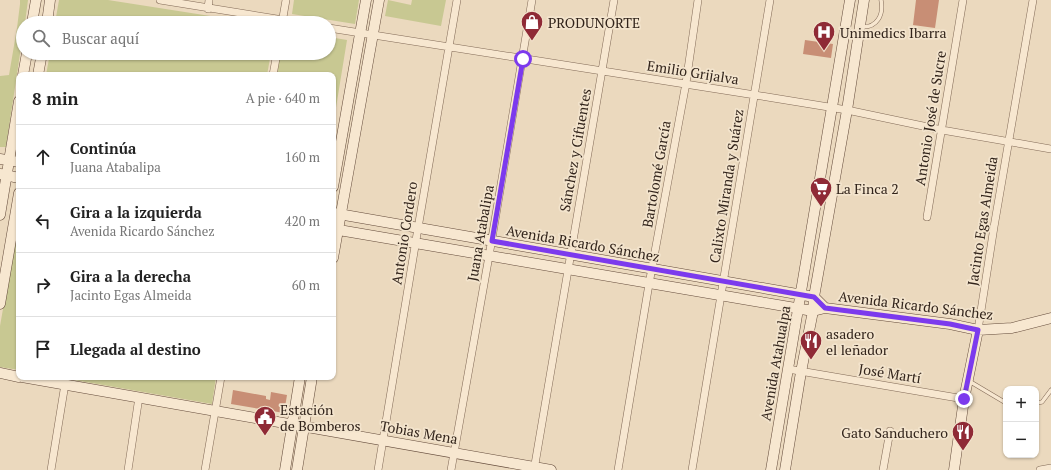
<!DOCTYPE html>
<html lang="es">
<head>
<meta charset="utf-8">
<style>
	:root { --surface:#fff; --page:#f6f6f6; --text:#222; --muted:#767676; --line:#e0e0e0 }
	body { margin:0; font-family:"PT Serif",serif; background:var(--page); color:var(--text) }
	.controls { position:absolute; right:12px; bottom:12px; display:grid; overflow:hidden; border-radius:8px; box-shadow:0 1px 3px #0004 }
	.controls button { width:36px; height:36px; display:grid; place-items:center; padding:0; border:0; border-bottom:1px solid var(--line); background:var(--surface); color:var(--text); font:20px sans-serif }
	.stop { position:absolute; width:12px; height:12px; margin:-9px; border:3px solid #7c3aed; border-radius:50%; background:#fff }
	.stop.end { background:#7c3aed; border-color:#fff; box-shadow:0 1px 4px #0008 }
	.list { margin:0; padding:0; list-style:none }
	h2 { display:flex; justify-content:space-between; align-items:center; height:52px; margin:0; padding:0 16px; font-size:17px }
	h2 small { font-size:13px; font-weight:400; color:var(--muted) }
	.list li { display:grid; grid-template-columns:26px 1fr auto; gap:12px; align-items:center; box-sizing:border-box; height:64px; padding:0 16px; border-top:1px solid var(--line) }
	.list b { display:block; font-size:15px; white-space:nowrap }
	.list p { margin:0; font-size:13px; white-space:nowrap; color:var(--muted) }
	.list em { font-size:13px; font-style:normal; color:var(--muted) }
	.icon { flex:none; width:22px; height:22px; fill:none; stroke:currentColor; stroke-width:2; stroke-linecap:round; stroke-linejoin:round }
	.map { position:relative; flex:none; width:1051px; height:470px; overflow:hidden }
	.search { position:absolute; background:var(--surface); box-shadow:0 1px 3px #0004; left:16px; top:16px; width:320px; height:44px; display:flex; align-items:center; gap:10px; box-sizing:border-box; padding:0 14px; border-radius:22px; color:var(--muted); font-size:15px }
	.panel { position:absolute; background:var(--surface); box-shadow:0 1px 3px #0004; left:16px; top:72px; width:320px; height:308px; border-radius:8px }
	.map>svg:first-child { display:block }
	.green { fill:#c8c892 }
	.building { fill:#c88e75 }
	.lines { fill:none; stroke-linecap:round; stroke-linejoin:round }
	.lane-casing { stroke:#826a57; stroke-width:4.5 }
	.street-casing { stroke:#826a57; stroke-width:8 }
	.secondary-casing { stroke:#644b3b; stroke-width:11 }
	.lane { stroke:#f7e7d0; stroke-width:3.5 }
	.street { stroke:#f7e7d0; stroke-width:7 }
	.secondary { stroke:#f7e7d0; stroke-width:10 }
	.route { stroke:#7c3aed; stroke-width:5 }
	.labels { text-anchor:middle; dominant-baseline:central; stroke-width:3.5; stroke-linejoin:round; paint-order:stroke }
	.poi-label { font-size:14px; fill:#32241b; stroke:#f3e4cd; text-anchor:start }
	.street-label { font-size:14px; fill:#32241b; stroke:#f3e4cd }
</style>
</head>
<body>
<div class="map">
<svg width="1051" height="470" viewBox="0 0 1051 470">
	<rect width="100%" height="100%" fill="#ebd9be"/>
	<path class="green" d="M20,0H28L25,23H23V34L6,147H0V76L9,75L17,28L20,4Z
		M59,0H108L255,23H55Z
		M294,0H359L355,24L292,14Z
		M388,0L411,5L412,0H446L441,26L385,16Z
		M329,37L347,40L333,126V75H276L280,53H329Z
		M50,53H271L267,75H46Z
		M19,218V370L0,367V326Z
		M57,377H216L212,404Z"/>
	<path class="building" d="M916,0H939L935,28L913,25Z
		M805,40L833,44L831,58L803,54Z
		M233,390L266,396V399L270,400L271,392L287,395L284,413L231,404Z"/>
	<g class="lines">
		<g class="lane-casing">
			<path id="lane" d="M861,27C877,28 884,15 881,0
				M295,56V53
				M969,381L1006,403
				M1036,403L1042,402L1051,390"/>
		</g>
		<g class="street-casing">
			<path id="street" d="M160,0L302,23
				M208,9L209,0
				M282,23L286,0
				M329,28L755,95L847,110L942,130L1051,149
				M273,75L277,53
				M927,217L963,0
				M978,330L994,227L1033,0
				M788,369L964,399
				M51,470L65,384
				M128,470L139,397
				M205,470L221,377
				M378,470L418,228L457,0
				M451,470L489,256L532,0
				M534,470L614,0
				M618,470L649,284L686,83L698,0
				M692,470L770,0
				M883,470L890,431
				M1040,470L1051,468"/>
		</g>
		<g class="secondary-casing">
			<path id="secondary" d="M32,23L36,0
				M47,23L50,0
				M23,75L27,53
				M38,75L42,53
				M0,159L19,162
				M0,174L19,178
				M333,187L366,0
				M333,213L814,297L825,308
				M0,215L19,101
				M333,229L813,311L825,308L950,324L978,330L1012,328L1051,318
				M333,258L379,0
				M0,304L19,193
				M0,373L19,377
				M22,377L551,470
				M285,470L300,377
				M297,470L312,377
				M771,470L850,0
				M785,470L801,372L813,311L814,297L847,110L864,0
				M954,470L964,399L978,330"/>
		</g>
		<use href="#lane" class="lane"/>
		<use href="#street" class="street"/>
		<use href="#secondary" class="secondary"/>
	</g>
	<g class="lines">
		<path class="route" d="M523,59L492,241L814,297L825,308L950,324L978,330L964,399"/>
	</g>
	<defs>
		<g id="shop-pin" transform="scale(1.15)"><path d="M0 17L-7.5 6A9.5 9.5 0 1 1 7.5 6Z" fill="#8f2a36" stroke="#f3e4cd"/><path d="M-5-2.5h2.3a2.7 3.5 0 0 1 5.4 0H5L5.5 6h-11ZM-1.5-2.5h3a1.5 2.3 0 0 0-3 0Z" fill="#fff"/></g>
		<g id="hospital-pin" transform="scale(1.15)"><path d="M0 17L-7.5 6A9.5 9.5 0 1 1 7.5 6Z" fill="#8f2a36" stroke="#f3e4cd"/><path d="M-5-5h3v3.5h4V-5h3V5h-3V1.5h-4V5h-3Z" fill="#fff"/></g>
		<g id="supermarket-pin" transform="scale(1.15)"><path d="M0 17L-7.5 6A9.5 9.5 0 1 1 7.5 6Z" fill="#8f2a36" stroke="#f3e4cd"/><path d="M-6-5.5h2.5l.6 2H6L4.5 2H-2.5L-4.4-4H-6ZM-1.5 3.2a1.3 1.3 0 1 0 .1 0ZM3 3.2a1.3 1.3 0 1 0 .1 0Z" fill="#fff"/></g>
		<g id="restaurant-pin" transform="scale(1.15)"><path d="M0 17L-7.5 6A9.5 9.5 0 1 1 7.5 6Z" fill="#8f2a36" stroke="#f3e4cd"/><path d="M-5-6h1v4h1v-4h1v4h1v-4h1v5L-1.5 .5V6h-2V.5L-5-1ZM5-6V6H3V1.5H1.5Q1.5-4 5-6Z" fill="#fff"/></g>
		<g id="civic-pin" transform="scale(1.15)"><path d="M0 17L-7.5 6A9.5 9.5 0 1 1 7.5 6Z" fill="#8f2a36" stroke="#f3e4cd"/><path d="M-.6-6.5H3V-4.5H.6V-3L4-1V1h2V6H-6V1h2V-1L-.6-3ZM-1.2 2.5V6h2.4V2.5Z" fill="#fff"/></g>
	</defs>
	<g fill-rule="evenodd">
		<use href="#shop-pin" x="532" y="22"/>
		<use href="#hospital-pin" x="824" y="32"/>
		<use href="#supermarket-pin" x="821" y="188"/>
		<use href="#restaurant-pin" x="811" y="341"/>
		<use href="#civic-pin" x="265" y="417"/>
		<use href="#restaurant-pin" x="963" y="432"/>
	</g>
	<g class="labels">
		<g class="poi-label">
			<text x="548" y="22">PRODUNORTE</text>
			<text x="840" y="32">Unimedics Ibarra</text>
			<text x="836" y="188">La Finca 2</text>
			<text x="826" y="333">asadero<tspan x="826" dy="16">el leñador</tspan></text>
			<text x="280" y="409">Estación<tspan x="280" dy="16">de Bomberos</tspan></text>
			<text x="948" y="432" text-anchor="end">Gato Sanduchero</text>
		</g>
		<g class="street-label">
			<text transform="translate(693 72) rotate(9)">Emilio Grijalva</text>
			<text transform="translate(930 118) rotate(-81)">Antonio José de Sucre</text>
			<text transform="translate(575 150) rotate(-80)">Sánchez y Cifuentes</text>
			<text transform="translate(656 174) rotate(-80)">Bartolomé García</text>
			<text transform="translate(726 186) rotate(-81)">Calixto Miranda y Suárez</text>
			<text transform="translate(982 221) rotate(-81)">Jacinto Egas Almeida</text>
			<text transform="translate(404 233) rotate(-81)">Antonio Cordero</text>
			<text transform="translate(480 233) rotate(-80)">Juana Atabalipa</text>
			<text transform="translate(583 243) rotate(10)">Avenida Ricardo Sánchez</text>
			<text transform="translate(916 305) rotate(7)">Avenida Ricardo Sánchez</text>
			<text transform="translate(775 363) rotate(-80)">Avenida Atahualpa</text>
			<text transform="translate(890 373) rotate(9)">José Martí</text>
			<text transform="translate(419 432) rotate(10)">Tobias Mena</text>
		</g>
	</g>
</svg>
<div class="controls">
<button>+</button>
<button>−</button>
</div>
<div class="stop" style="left:523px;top:59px"></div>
<div class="stop end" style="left:964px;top:399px"></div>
<div class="search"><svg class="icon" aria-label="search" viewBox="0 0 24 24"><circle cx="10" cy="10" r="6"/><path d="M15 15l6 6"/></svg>Buscar aquí</div>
<section class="panel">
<h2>8 min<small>A pie · 640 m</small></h2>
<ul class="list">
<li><svg class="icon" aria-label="ahead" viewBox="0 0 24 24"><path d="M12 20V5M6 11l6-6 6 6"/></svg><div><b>Continúa</b><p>Juana Atabalipa</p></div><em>160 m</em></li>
<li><svg class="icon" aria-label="left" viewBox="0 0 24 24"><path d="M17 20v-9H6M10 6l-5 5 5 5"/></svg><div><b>Gira a la izquierda</b><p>Avenida Ricardo Sánchez</p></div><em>420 m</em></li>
<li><svg class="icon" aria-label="right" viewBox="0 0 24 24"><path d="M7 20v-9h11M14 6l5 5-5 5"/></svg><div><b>Gira a la derecha</b><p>Jacinto Egas Almeida</p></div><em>60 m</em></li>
<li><svg class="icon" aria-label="arrive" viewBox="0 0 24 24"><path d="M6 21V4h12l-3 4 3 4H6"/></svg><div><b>Llegada al destino</b></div></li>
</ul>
</section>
</div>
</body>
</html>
